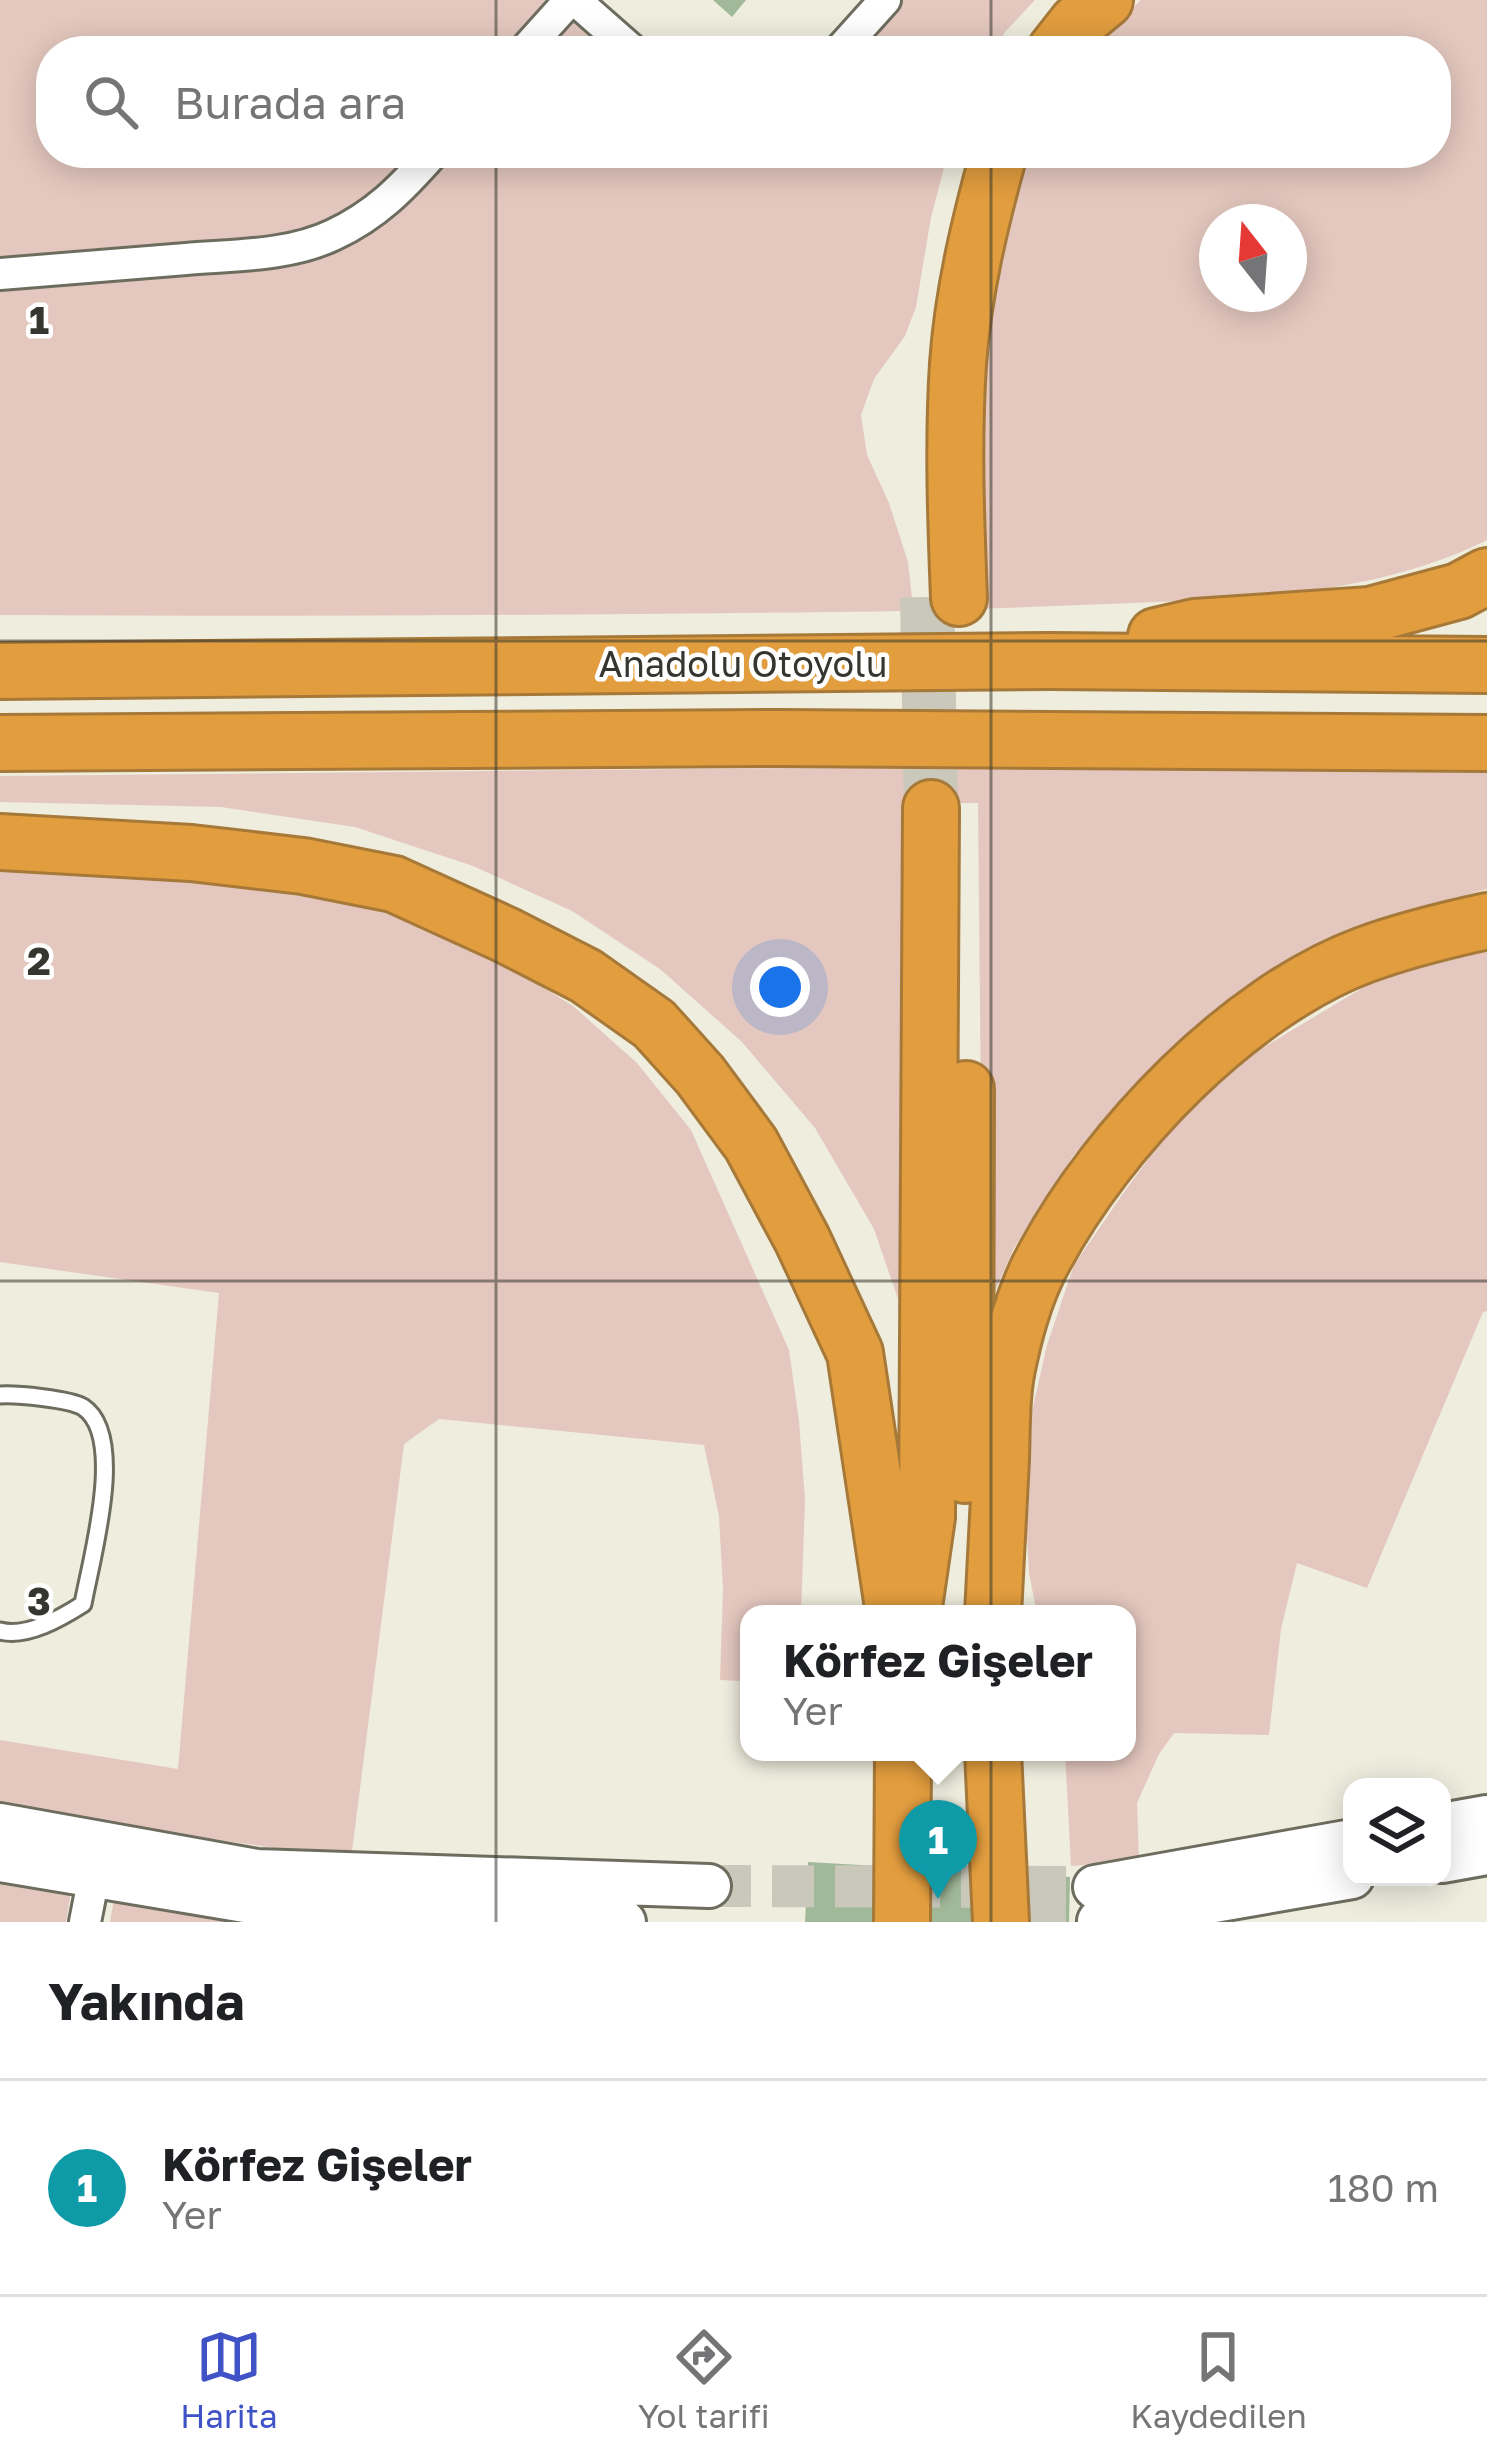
<!DOCTYPE html>
<html lang="tr">
<head>
<meta charset="utf-8">
<style>
	:root { --surface:#fff; --page:#f6f6f6; --text:#202124; --muted:#757577; --line:#e0e0e0; --accent:#4053c6 }
	body { margin:0; font-family:"Golos Text",sans-serif; background:var(--page); color:var(--text) }
	.controls { position:absolute; right:36px; bottom:36px; display:grid; overflow:hidden; border-radius:24px; box-shadow:0 6px 30px #0003 }
	.controls button { width:108px; height:108px; display:grid; place-items:center; padding:0; border:0; border-bottom:3px solid var(--line); background:var(--surface); color:var(--text); font:60px sans-serif }
	.compass { position:absolute; left:1199px; top:204px; width:108px; height:108px; border-radius:50%; background:var(--surface); box-shadow:0 6px 30px #0003; rotate:343deg }
	.you { position:absolute; left:780px; top:987px; width:42px; height:42px; margin:-30px; border:9px solid #fff; border-radius:50%; background:#1a73e8; box-shadow:0 0 0 18px #1a73e833 }
	.badge { display:grid; place-items:center; width:78px; height:78px; border-radius:50%; background:var(--accent); color:#fff; font-size:39px; font-weight:700 }
	.pin { position:absolute; translate:-50% -99px; filter:drop-shadow(0 3px 6px #0008) }
	.pin::after { content:''; position:absolute; top:63px; width:42px; height:36px; background:inherit; clip-path:polygon(0 0,100% 0,50% 100%) }
	.popup { position:absolute; left:740px; top:1605px; width:396px; height:156px; box-sizing:border-box; display:grid; place-content:center; border-radius:24px; background:var(--surface); filter:drop-shadow(0 3px 9px #0005); font-size:39px; white-space:nowrap; color:var(--muted) }
	.popup b { font-size:45px; color:var(--text) }
	.popup::after { content:''; position:absolute; left:50%; top:100%; margin-left:-24px; border:24px solid transparent; border-top-color:var(--surface) }
	.list { margin:0; padding:0; list-style:none }
	h2 { display:flex; justify-content:space-between; align-items:center; height:156px; margin:0; padding:0 48px; font-size:51px }
	h2 small { font-size:39px; font-weight:400; color:var(--muted) }
	.list li { display:grid; grid-template-columns:78px 1fr auto; gap:36px; align-items:center; box-sizing:border-box; height:216px; padding:0 48px; border-top:3px solid var(--line) }
	.list b { display:block; font-size:45px; white-space:nowrap }
	.list p { margin:0; font-size:39px; white-space:nowrap; color:var(--muted) }
	.list em { font-size:39px; font-style:normal; color:var(--muted) }
	.icon { flex:none; width:66px; height:66px; fill:none; stroke:currentColor; stroke-width:2; stroke-linecap:round; stroke-linejoin:round }
	.map { position:relative; flex:none; width:1487px; height:1922px; overflow:hidden }
	.search { position:absolute; background:var(--surface); box-shadow:0 6px 30px #0003; left:36px; right:36px; top:36px; height:132px; display:flex; align-items:center; gap:30px; box-sizing:border-box; padding:0 42px; border-radius:48px; color:var(--muted); font-size:45px }
	.sheet { height:372px; background:var(--surface) }
	nav { display:flex; justify-content:space-around; align-items:center; box-sizing:border-box; height:168px; border-top:3px solid var(--line); background:var(--surface); font-size:33px; color:var(--muted) }
	nav a { display:grid; justify-items:center; gap:6px }
	nav .on { color:var(--accent) }
	.map>svg:first-child { display:block }
	.green { fill:#e4c8bf; fill-rule:evenodd }
	.building { fill:#a1b999 }
	.lines { fill:none; stroke-linecap:round; stroke-linejoin:round }
	.secondary-tunnel { stroke:#c9c8bb; stroke-width:42; stroke-dasharray:42 21; stroke-linecap:butt }
	.motorway-tunnel { stroke:#c9c8bb; stroke-width:54; stroke-dasharray:54 27; stroke-linecap:butt }
	.service-casing { stroke:#6d6d5f; stroke-width:21 }
	.minor-casing { stroke:#6d6d5f; stroke-width:36 }
	.secondary-casing { stroke:#6d6d5f; stroke-width:48 }
	.motorway-casing { stroke:#a67939; stroke-width:60 }
	.service { stroke:#fff; stroke-width:15 }
	.minor { stroke:#fff; stroke-width:30 }
	.secondary { stroke:#fff; stroke-width:42 }
	.motorway { stroke:#e29d3e; stroke-width:54 }
	.grid { fill:none; stroke:#363630; stroke-width:3; stroke-opacity:0.55 }
	.labels { text-anchor:middle; dominant-baseline:central; stroke-width:9; stroke-linejoin:round; paint-order:stroke }
	.street-label { font-size:36px; fill:#363630; stroke:#fff }
	.grid-label { font-size:39px; text-anchor:middle; font-weight:bold; fill:#363630; stroke:#fff; stroke-width:9; stroke-linejoin:round; paint-order:stroke }
</style>
</head>
<body>
<div class="map">
<svg width="1487" height="1922" viewBox="0 0 1487 1922">
	<rect width="100%" height="100%" fill="#eeedde"/>
	<path class="green" d="M0,0H575L633,51H51V153H948L931,217L916,307L905,336L874,379L861,415L867,455L889,503L908,562L912,598H968L975,368L1020,153H1436V51L1090,50L1141,0H1487V540C1376,595 1254,597 1133,603C1033,607 934,611 834,612C556,615 278,617 0,615ZM1217,222H1289V294H1217Z
		M885,0H1035L1005,32L994,51H839Z
		M981,766L1487,772V889L1356,926L1268,975L1194,1029L1127,1094L1073,1156L1014,1248L983,1319L978,803H914L906,1237L898,1299L874,1229L815,1128L742,1042L660,969L572,911L473,866L355,827L221,807L0,802V776Z
		M0,863L322,886L398,908L483,950L573,1006L637,1063L691,1130L789,1350L799,1421L805,1501L801,1614L745,1616L740,1681L720,1680L723,1589L719,1516L704,1445L439,1419L404,1444L351,1859L0,1808V1740L178,1769L219,1293L0,1262Z
		M1487,944V1311L1483,1312L1367,1588L1297,1563L1281,1629L1269,1735L1174,1733L1159,1754L1137,1803L1139,1861L1071,1866L1065,1752H1127V1614H1037L1029,1573L1025,1501L1028,1429L1047,1345L1074,1265L1122,1195L1171,1128L1254,1053L1384,975Z
		M0,1872L72,1885L66,1922H0Z
		M115,1893L429,1922H110Z"/>
	<path class="building" d="M713,0H746L732,17Z
		M744,1616H749V1682L740,1681Z
		M808,1862L1070,1877L1069,1922H805Z"/>
	<g class="lines">
		<path class="secondary-tunnel" d="M709,1886L1095,1887
			M1024,1922L1099,1921"/>
		<path class="motorway-tunnel" d="M927,597L931,808"/>
		<g class="service-casing">
			<path id="service" d="M0,1395C17,1394 69,1399 83,1407C127,1436 91,1559 83,1604C61,1618 27,1638 0,1631"/>
		</g>
		<g class="minor-casing">
			<path id="minor" d="M575,0L633,51
				M524,51L570,0
				M839,51L885,0
				M0,274C62,269 124,264 186,259C234,255 289,256 333,235C376,215 402,188 433,153
				M85,1922L98,1856"/>
		</g>
		<g class="secondary-casing">
			<path id="secondary" d="M0,1825L257,1871L709,1886
				M1442,1825L1487,1817
				M0,1860L257,1903L624,1922
				M1442,1861L1487,1853
				M1095,1887L1352,1841
				M1099,1921L1352,1877"/>
		</g>
		<g class="motorway-casing">
			<path id="motorway" d="M1055,51L1077,23L1105,0
				M959,598C956,520 953,442 958,364C963,292 980,222 999,153
				M1156,636L1195,627L1370,615L1459,591L1487,576
				M0,671L1050,661L1487,665
				M0,743L780,738L1487,743
				M0,842L191,853L303,866L394,884L506,935L586,976L654,1024L700,1075L751,1144L802,1239L855,1353L894,1614
				M965,1475L966,1089
				M913,1614L927,1517L931,808
				M993,1614C996,1562 998,1511 1001,1459C1002,1426 1001,1392 1009,1359C1016,1326 1028,1286 1045,1256C1108,1139 1238,1002 1364,955C1404,940 1446,930 1487,921
				M993,1752L1001,1922
				M902,1922L903,1752"/>
		</g>
		<use href="#service" class="service"/>
		<use href="#minor" class="minor"/>
		<use href="#secondary" class="secondary"/>
		<use href="#motorway" class="motorway"/>
	</g>
	<path class="grid" d="M496,0V51M991,0V51M496,153V1922M991,153V1922M0,641H1487M0,1281H1487"/>
	<g class="labels">
		<g class="street-label">
			<text x="743" y="663">Anadolu Otoyolu</text>
		</g>
	</g>
	<g class="grid-label">
		<text x="39" y="334">1</text>
		<text x="39" y="975">2</text>
		<text x="39" y="1615">3</text>
	</g>
</svg>
<div class="controls">
<button><svg class="icon" aria-label="layers" viewBox="0 0 24 24"><path d="M12 4l9 5-9 5-9-5zM3 14l9 5 9-5"/></svg></button>
</div>
<svg class="compass" viewBox="-18 -18 36 36"><path d="M0-13l5 13h-10z" fill="#e53935"/><path d="M0 13l5-13h-10z" fill="#757577"/></svg>
<div class="you"></div>
<div class="pin badge" style="left:938px;top:1899px;background:#0f9aa8">1</div>
<div class="popup"><b>Körfez Gişeler</b>Yer</div>
<div class="search"><svg class="icon" aria-label="search" viewBox="0 0 24 24"><circle cx="10" cy="10" r="6"/><path d="M15 15l6 6"/></svg>Burada ara</div>
</div>
<section class="sheet">
<h2>Yakında<small></small></h2>
<ul class="list">
<li><span class="badge" style="background:#0f9aa8">1</span><div><b>Körfez Gişeler</b><p>Yer</p></div><em>180 m</em></li>
</ul>
</section>
<nav>
<a class="on"><svg class="icon" aria-label="map" viewBox="0 0 24 24"><path d="M3 6l6-2 6 2 6-2v14l-6 2-6-2-6 2zM9 4v14M15 6v14"/></svg>Harita</a>
<a><svg class="icon" aria-label="directions" viewBox="0 0 24 24"><path d="M12 3l9 9-9 9-9-9zM9 14v-3h6M13 9l2 2-2 2"/></svg>Yol tarifi</a>
<a><svg class="icon" aria-label="saved" viewBox="0 0 24 24"><path d="M7 4h10v16l-5-4-5 4z"/></svg>Kaydedilen</a>
</nav>
</body>
</html>
